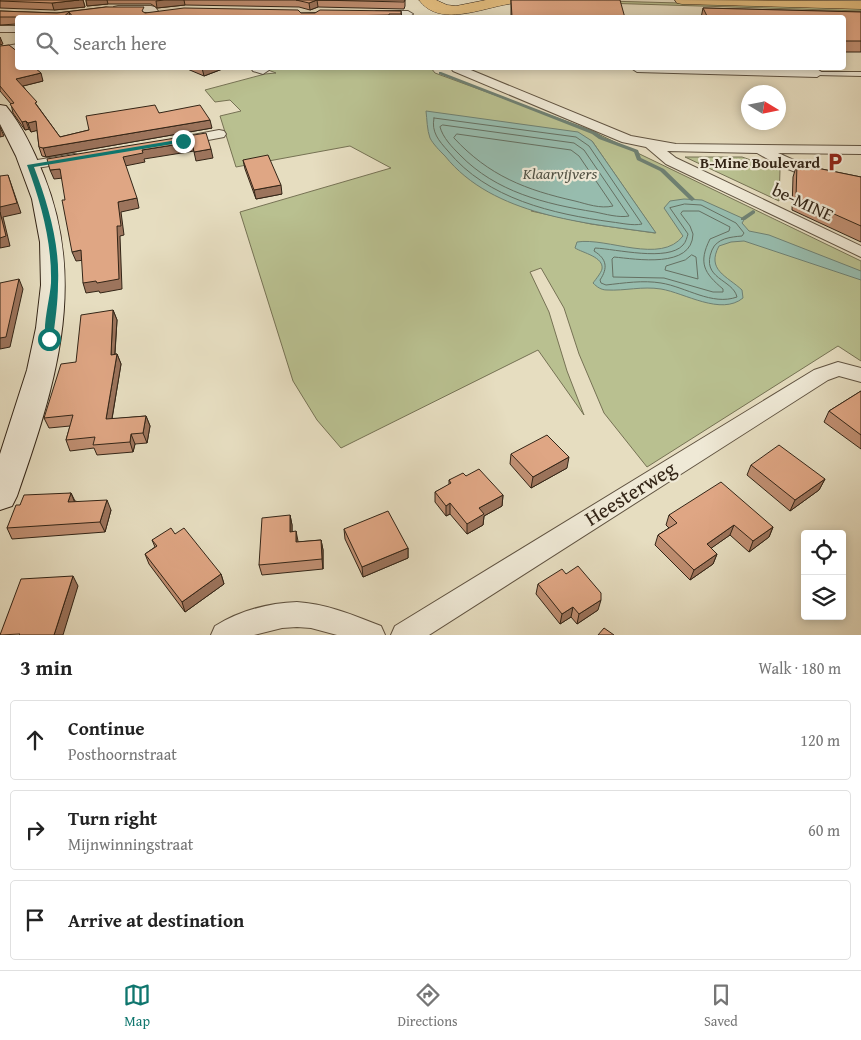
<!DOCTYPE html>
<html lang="en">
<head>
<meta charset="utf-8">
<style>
	:root { --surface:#fff; --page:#f6f6f6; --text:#222; --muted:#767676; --line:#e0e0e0; --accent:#0f766e }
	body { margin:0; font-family:"Gentium Book Plus",serif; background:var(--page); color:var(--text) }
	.controls { position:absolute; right:15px; bottom:15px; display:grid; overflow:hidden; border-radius:5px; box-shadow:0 2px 8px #0003 }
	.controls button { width:45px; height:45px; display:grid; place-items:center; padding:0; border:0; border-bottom:1px solid var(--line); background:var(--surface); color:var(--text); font:25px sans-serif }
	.compass { position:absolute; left:741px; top:85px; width:45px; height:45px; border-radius:50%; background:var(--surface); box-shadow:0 2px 8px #0003; rotate:100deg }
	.stop { position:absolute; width:15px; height:15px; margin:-11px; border:4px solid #0f766e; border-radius:50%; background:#fff }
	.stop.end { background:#0f766e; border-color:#fff; box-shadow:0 1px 5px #0008 }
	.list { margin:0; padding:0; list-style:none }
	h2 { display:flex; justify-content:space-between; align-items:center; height:65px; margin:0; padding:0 20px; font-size:21px }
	h2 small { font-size:16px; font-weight:400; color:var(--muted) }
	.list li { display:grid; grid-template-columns:32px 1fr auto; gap:15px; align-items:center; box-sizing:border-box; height:80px; margin:0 10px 10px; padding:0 10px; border:1px solid var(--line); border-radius:5px }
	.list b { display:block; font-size:19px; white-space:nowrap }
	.list p { margin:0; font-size:16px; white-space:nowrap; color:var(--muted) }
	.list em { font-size:16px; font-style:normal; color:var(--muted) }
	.icon { flex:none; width:28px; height:28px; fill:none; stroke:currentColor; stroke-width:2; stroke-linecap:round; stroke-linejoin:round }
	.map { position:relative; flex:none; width:861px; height:635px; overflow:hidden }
	.search { position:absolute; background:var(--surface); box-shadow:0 2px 8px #0003; left:15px; right:15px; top:15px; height:55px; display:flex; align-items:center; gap:12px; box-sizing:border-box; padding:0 18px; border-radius:5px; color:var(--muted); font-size:19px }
	.sheet { height:335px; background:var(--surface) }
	nav { display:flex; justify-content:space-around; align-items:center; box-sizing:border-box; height:70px; border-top:1px solid var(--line); background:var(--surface); font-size:14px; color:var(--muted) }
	nav a { display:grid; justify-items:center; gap:2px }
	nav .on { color:var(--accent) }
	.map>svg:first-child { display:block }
	.green { fill:#b9c090; stroke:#767254; fill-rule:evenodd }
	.water { fill:#97bcae; stroke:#6f8072 }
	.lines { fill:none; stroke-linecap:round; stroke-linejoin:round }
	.shore { stroke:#657062; stroke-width:1 }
	.stream { fill:#6f8072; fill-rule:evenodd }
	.lane-casing { stroke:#605341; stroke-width:2 }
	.street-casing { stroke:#605341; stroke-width:2 }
	.secondary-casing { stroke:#332517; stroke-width:2 }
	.primary-casing { stroke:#332517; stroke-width:1 }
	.lane { fill:#efe9d6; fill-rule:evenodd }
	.street { fill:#efe9d6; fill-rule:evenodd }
	.secondary { fill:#efe9d6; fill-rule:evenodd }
	.primary { fill:#e3be80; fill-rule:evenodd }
	.wall { fill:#c08f72; stroke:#332517 }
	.shaded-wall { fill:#9c745c; stroke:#332517 }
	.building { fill:#dfa684; stroke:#332517 }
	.route { fill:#0f766e }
	.labels { text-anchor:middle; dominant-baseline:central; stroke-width:4.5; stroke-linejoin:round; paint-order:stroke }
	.far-poi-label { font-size:15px; font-weight:bold; fill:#332517; stroke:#efe9d6; text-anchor:end }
	.far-water-label { font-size:16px; font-style:italic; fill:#515244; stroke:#efe9d6 }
	.street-label { font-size:18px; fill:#332517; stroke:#efe9d6 }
	.near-street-label { font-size:21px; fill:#332517; stroke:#efe9d6 }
</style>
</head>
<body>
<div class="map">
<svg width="861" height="635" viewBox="0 0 861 635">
	<rect width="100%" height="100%" fill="#e6ddc0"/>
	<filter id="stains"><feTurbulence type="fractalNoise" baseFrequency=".004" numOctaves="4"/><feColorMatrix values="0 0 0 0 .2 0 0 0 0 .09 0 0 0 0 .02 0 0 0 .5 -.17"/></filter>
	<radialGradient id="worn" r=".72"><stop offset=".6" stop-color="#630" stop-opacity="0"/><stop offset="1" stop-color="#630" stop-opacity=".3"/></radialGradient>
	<path class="green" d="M570,0L861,8V11L570,2Z
		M263,68H431L435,73L590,130L861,261V361L838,346L647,467L604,413L579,354L564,308L541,268L530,272L549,312L567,371L584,415L538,350L341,448L317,420L293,381L240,212L391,168L350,146L236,167L220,116L241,111L230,100L215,102L205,90L265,74L276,73ZM592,141L655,232V233L591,224L531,211Z
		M685,157H742L780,170L779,201Z"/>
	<path class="water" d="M426,111L578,132L592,141L656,233C585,223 493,216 445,156C440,151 433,144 430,138C427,130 427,119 426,111Z
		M684,199L702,200L742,218L744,220L742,223L749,231L769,235L861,271V280L744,241L731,242L719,246C706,270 727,276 742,290L743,298C721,316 685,293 661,289C642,286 625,291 607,290C601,290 597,287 593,283C596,279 601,273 602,269C604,257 583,253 575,248L577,242C607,237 661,265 683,236L664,208L670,201Z"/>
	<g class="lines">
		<path class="shore" d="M434,118L576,137L589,146L642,224C633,226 621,223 612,222C553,214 487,199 448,151C439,141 431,132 434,118Z
			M443,125L574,143L584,150L629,216C619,218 605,214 595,212C545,204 496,192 460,155C452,147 443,138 440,127Z
			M457,134L571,150L579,156L613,206C600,209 587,204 575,201C526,190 489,176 454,138Z
			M685,204L701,205L736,223L744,233L742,236C731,237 717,238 712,250C700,279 733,279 737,297C712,306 686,287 661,283C643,280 624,283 606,285L601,283L600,280C608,268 607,259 594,251L595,248C616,249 668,262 683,245C686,242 687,237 688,234L670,208Z
			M683,211H699L730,227L729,231L710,239C698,263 704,273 723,289V292H713L664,278L613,277L612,259L614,257C636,259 692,269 693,234L690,226L681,214Z
			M692,255L696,257L698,279L665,270L666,266L685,260Z"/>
		<path class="stream" d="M439,72H441L596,132L603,137L638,150L641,158L664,169L695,199L692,201L690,200L660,171L637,160L634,152L599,139L592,134L439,74Z
			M753,210L755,211V213L745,220H741V218Z"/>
		<g class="lane-casing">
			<path id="lane" d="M815,72H861V76L817,75L814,73Z"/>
		</g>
		<g class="street-casing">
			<path id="street" d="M118,6H151L155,7L160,14L155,17L146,12L114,11V7Z
				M376,11H408L413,14L408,17L372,16L371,14Z
				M0,26H18V32H0Z
				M18,44V50L0,53V47Z
				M251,68H267L269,70L263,74L253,71Z
				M451,68H466L631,136L676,144L861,146V154L778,153L814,169L861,179V189L803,175L778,165L757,153L667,151L676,158L861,246V257L666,164L646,147L622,142L453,71Z
				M631,68L817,69L823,73L817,77L637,72Z
				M219,130L224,131L226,134L224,137L182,145L175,141L177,138Z
				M74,154L79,155L81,158L79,161L31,169L26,168L24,165L26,162L31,161Z
				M838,362L861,368V382L839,376L828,380L429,635H391L395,626L814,370Z
				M297,602C327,604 353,615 381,626L385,635H337L311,628L297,627L282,628L254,635H211L215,626C239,611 269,603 297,602Z"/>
		</g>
		<g class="secondary-casing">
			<path id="secondary" d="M0,105L6,106C23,127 34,151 44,176C88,286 54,390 17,496L12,506L0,510V454L27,370L36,328L41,285L40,242L32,199L16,156L0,124Z"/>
		</g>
		<g class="primary-casing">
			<path id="primary" d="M419,0H436L447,5L456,6L486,0H516L514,3L509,4C482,8 439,28 419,0Z
				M675,0L861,1V9L682,4L677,3Z"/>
		</g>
		<use href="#lane" class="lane"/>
		<use href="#street" class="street"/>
		<use href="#secondary" class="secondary"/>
		<use href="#primary" class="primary"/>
	</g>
	<path class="wall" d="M0,0H83L85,7L54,10L0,8Z
		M86,0H405V6L404,9L318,7L310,10L299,7L185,5L157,8L151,4H108L87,6Z
		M511,0L625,18H511Z
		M106,7L145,13H301L401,11L402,18H18V29L17,24L0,25V11L57,13Z
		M703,8L861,12V52H844V18H701Z
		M0,46L43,81L23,86L60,137L159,113L212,128L46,157L42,156L39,147L37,130L31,132L29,129L25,130L13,113L11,104L0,91Z
		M185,68H225L204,76Z
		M243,160L282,194L256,199L245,169Z
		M797,164L861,177V242L792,210L793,177Z
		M113,310L117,320L115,354H117L121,364L112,419L146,416L150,426L147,443L135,444L133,452L97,455L94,448L70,451L66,440L70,426L49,428L44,418L76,362Z
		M861,391V449L824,422L829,411Z
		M511,454L567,468L531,488L510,464Z
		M751,465L825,479L819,490L790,511L747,475Z
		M466,476L503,495L502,506L484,516L483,525L467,534L450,514L446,516L435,502V492L449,485V480Z
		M71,493L75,501L111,510L105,532L12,539L7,528L20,505Z
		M290,515L292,525V531L298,542L321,540L323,550V569L262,575L259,565Z
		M669,515L773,527L769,537L749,552L730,535L711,548L717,554L713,564L690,580L655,545L658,535L669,528L666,525Z
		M344,529L408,548V558L363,577L345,539Z
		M175,534L221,574L224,584L185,612L149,564L145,554L155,547L152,540Z
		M538,584L598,610L577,624L571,617L560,624L536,594Z"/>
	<path class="shaded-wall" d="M79,0H83L85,7L54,10L52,3Z
		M86,0H107L108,4L87,6Z
		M164,0H184L185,5L157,8L156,1Z
		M317,0L318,7L310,10L309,3Z
		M69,12L71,18H62Z
		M0,37L3,44L0,45Z
		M202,68H225L204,76Z
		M41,73L43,81L19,87L16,79Z
		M210,120L212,128L46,157L43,148Z
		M26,121L29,129L25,130L22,122Z
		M36,121L39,130L31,132L28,123Z
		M0,127L4,136L0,137Z
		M192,142L194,151L144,159L145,162L125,166L123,157L142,150Z
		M211,149L213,158L196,161L194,152Z
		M60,169L63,178L54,179L50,170Z
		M8,175L21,213L3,217L10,246L0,248V207Z
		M281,185L282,194L256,199L254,190Z
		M137,198L139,208L121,212L124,235L120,236L122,289L100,293L99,291L86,293L83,283L117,226L118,202Z
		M81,250L85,260L76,261L72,252Z
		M19,279L23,289L10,347L0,349V338Z
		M113,310L117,320L114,365L111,355Z
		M117,354L121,364L110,430L106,419Z
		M146,416L150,426L147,443L143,433Z
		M131,434L135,444L133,452L130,442Z
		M569,457L567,468L531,488L533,477Z
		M825,479L819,490L790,511L795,500Z
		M71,493L75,503L68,502Z
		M503,495L502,506L484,516L483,525L467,534V524L479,508Z
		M107,500L111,510L105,532L100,522Z
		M450,503V514L446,516V506Z
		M290,515L292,525V542L290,532Z
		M734,525L730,535L703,554L707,544Z
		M773,527L769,537L749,552L753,541Z
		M296,531L298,541V553L296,542Z
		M321,540L323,550V569L322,559Z
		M408,548V558L363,577L362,567Z
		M717,554L713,564L690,580L694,570Z
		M221,574L224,584L185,612L182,602Z
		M73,576L78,586L63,635H54Z
		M601,600L598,610L577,624L579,614Z
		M573,607L571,617L560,624L562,614Z"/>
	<path class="building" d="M0,0H79L52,3L0,1Z
		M296,0H405L404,2L317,0L309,3Z
		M511,0H620L625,18L512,17Z
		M106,7H144L142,11L145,13L184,8L298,10L301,13H315L320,10L401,11V14H389V15L343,16L342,18H74L69,12L62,18H18V26H17V19L16,17H0V11L57,13Z
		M703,8L861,12V41H844V18H708Z
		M9,45L18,52V68H35L41,73L16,79L37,102L35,103L60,137L89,130L86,116L155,105L159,113L200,105L210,120L43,148L39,147L36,121L28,123L26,121L22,122L10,104L14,103L0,86V46Z
		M206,133L211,149L194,152L192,142L142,150L143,153L123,157L137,198L118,202L121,226H117L119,279L97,283L96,281L83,283L81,250L72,252L62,200H65L60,169L50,170L47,159Z
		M268,155L281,185L254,190L243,160Z
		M797,164L861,177V226L796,197Z
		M8,175L17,203L0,207V176Z
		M0,212L6,236L0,238Z
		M19,279L6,337L0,338V283Z
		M113,310L111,355L117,354L106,419L146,416L143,433L131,434L130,442L93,445L95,437L66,440L73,415L44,418L61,364L76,362L81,315Z
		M861,391V435L829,411Z
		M547,435L569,457L533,477L511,454Z
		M779,445L825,479L795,500L751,465Z
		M479,469L503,495L479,508L484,514L467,524L450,503L446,506L435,492L451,483L449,480L463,473L466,476Z
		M721,482L773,527L753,541L734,525L707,544L717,554L694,570L658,535L677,523L669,515Z
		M71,493L68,502L107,500L100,522L7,528L16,505H20L24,495Z
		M388,511L408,548L362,567L344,529Z
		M290,515V532L296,531V542L321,540L322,559L259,565L262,518Z
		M171,528L175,534L184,528L221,574L182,602L145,554L157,546L152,540Z
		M578,566L601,593V600L579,614L573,607L562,614L538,584L562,569L566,574Z
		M73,576L54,635H19L20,634L0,635L21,579Z
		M604,628L614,635H598Z"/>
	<path class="route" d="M183,139L185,142L34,167C48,204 60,244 58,284C58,303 55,321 53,339L49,342L46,341C42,326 50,299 51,283C52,242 41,203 27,165Z"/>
	<defs>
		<g id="parking-bare" transform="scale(1.5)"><path d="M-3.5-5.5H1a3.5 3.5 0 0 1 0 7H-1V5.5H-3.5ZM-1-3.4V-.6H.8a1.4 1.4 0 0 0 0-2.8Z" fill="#8f2418" stroke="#efe9d6" stroke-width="2.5" paint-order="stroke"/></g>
	</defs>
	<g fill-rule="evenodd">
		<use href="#parking-bare" x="835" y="162"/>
	</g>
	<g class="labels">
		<g class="far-poi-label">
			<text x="820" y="162">B-Mine Boulevard</text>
		</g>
		<g class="far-water-label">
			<text x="560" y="173">Klaarvijvers</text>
		</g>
		<g class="street-label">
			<text transform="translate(803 202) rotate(25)">be-MINE</text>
		</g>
		<g class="near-street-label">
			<text transform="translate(630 493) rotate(-32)">Heesterweg</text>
		</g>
	</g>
	<rect width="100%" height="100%" filter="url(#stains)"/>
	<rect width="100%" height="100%" fill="url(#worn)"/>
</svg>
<div class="controls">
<button><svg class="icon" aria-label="locate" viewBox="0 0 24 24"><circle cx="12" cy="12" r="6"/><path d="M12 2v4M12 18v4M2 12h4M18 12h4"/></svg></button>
<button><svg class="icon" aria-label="layers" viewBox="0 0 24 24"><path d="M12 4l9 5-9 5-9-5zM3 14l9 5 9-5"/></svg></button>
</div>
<svg class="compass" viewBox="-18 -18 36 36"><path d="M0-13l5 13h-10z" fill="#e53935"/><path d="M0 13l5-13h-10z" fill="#767676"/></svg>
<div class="stop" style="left:49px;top:339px"></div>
<div class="stop end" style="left:183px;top:141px"></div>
<div class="search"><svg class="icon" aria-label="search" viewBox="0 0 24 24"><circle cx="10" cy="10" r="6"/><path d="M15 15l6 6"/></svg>Search here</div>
</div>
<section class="sheet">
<h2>3 min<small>Walk · 180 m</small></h2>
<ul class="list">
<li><svg class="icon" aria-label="ahead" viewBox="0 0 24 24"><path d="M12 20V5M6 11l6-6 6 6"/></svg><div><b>Continue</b><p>Posthoornstraat</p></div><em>120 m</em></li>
<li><svg class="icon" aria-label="right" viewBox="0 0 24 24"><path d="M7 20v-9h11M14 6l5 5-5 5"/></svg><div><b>Turn right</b><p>Mijnwinningstraat</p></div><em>60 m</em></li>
<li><svg class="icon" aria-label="arrive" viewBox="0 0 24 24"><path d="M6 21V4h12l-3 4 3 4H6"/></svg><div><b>Arrive at destination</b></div></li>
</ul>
</section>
<nav>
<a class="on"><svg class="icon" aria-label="map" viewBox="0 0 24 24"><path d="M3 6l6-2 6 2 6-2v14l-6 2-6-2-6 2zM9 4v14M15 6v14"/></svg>Map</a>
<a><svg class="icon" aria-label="directions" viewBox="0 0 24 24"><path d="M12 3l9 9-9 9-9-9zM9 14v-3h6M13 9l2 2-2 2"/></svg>Directions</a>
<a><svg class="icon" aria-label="saved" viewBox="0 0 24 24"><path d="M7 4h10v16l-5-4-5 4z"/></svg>Saved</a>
</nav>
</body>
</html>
